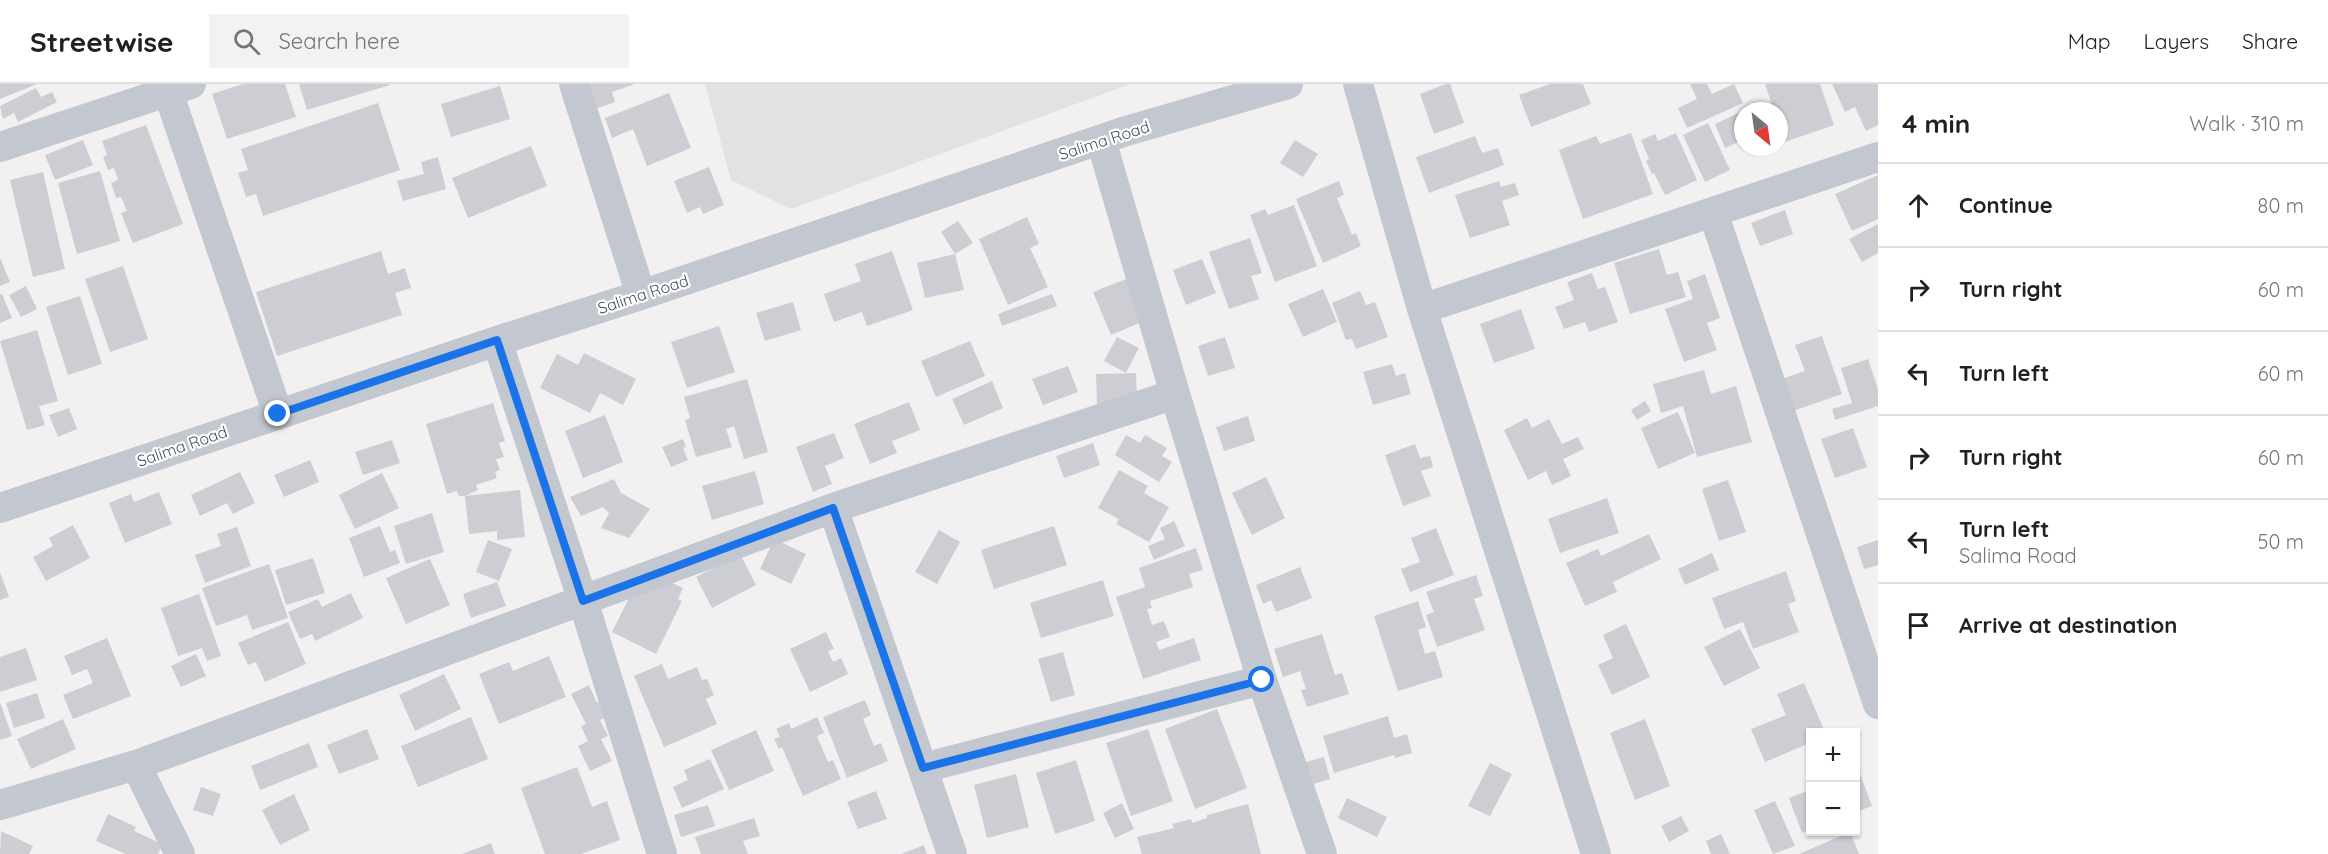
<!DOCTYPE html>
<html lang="en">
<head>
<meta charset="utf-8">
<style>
	:root { --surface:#fff; --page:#f2f2f2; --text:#202124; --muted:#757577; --line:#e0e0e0 }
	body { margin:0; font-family:Quicksand,sans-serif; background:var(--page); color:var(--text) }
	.controls { position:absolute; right:18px; bottom:18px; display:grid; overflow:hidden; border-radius:0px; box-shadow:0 2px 4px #0004 }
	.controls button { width:54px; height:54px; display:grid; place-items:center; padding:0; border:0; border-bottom:2px solid var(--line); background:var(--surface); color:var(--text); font:30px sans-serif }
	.compass { position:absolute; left:1734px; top:18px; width:54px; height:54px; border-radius:50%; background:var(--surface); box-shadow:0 2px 4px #0004; rotate:151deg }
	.stop { position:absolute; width:18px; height:18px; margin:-14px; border:4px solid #1a73e8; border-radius:50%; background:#fff }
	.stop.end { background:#1a73e8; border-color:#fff; box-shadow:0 2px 6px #0008 }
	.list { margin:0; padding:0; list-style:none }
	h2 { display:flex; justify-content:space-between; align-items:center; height:78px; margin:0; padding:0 24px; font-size:26px }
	h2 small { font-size:20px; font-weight:400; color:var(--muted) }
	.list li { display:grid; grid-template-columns:39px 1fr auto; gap:18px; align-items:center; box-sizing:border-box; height:84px; padding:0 24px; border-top:2px solid var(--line) }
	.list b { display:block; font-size:22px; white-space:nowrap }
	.list p { margin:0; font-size:20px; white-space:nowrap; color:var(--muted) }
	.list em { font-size:20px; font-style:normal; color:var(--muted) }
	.icon { flex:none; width:33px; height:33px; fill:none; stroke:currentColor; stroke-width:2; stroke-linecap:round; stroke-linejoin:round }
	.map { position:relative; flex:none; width:1878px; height:770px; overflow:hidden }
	header { display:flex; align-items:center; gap:36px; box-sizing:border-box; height:84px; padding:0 30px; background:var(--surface); border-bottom:2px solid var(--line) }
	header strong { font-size:28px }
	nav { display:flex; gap:33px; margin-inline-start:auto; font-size:21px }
	.search { width:420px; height:54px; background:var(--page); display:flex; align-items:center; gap:15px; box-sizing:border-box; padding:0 21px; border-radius:0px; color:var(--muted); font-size:22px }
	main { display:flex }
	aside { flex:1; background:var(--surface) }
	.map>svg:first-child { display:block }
	.education { fill:#e3e1e1 }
	.building { fill:#cdced4 }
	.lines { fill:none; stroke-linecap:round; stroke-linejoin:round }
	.street { stroke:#c2c7d0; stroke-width:30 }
	.route { stroke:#1a73e8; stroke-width:8 }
	.labels { text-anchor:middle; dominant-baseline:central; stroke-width:4.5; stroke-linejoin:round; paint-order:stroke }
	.street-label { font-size:16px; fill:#49505b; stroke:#fff }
</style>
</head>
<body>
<header>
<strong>Streetwise</strong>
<div class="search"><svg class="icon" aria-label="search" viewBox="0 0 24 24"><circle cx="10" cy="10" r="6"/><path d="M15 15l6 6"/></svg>Search here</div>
<nav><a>Map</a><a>Layers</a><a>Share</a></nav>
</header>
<main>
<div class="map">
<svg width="1878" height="770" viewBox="0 0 1878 770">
	<rect width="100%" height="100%" fill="#f2f0f0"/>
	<path class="education" d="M705,0H1130L791,125L731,96Z"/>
	<path class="building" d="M0,0H37L0,15Z
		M243,0H285L296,33L227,55L212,10Z
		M299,0H390V1L307,26Z
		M583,0H635L612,8L615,18L592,26Z
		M1446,0H1450L1464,39L1434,50L1420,10Z
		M1550,0H1583L1591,20L1531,43L1519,11Z
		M1690,0H1707L1712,10L1734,0L1743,19L1687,44L1678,24L1697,15Z
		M1765,0H1820L1834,41L1785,58L1779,41V27H1774Z
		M1832,0H1878V41L1866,47L1855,23L1845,28Z
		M500,2L510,35L451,53L441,20Z
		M36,4L41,13L52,8L57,18L18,38L14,29L3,35L0,22Z
		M669,9L691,64L647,82L633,45L612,54L605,34Z
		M378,19L400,86L263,132L256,110L246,113L238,89L248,86L241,65Z
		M1739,29L1743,38V56L1725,64L1715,40Z
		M1708,39L1730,86L1705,98L1683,51Z
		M146,41L183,140L133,159L121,129L127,127L121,113L116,114L111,99L118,96L114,84L108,86L103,73L107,71L102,57Z
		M1631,49L1653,110L1583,135L1559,66L1596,52L1600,60Z
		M1676,49L1697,96L1665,111L1654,89L1652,90L1646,77L1649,75L1641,56L1655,50L1658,57Z
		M1475,52L1482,69L1498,64L1504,81L1429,109L1416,73Z
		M83,56L93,81L55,96L45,71Z
		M1295,56L1318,70L1303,93L1280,79Z
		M531,62L547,102L468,134L452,94Z
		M438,73L446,105L403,117L397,97L424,90L421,78Z
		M709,83L724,121L703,130L700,123L687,129L674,97Z
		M100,87L120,157L77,170L58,99Z
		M43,88L65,185L33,193L10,96Z
		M1878,91V135L1852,147L1835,110Z
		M1339,97L1344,111L1337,114L1352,151L1356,149L1361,162L1323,179L1296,115Z
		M1499,97L1501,103L1515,99L1519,111L1502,117L1510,141L1470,154L1455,111Z
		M1294,121L1317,182L1275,198L1250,131L1265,125L1268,131Z
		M1785,126L1793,150L1760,162L1751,139Z
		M1027,133L1039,160L1030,164L1048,203L1008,221L979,155Z
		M958,137L973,159L955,170L941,148Z
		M1878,140V169L1862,178L1849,155Z
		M1250,154L1262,189L1251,192L1259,215L1229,225L1209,168Z
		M1659,165L1667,191L1678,188L1686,213L1630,230L1614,179Z
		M381,167L388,190L405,184L411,204L395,209L402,231L277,272L256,208Z
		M892,167L913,226L867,242L862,228L834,238L824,210L861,197L855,180Z
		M955,170L964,206L925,214L917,179Z
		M0,174L10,198L0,202Z
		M1202,175L1216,209L1186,221L1173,186Z
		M123,182L148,255L110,268L85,195Z
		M1592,189L1598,205L1605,203L1618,238L1589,248L1585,238L1564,245L1555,223L1574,216L1567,198Z
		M1705,190L1720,234L1707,239L1717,266L1684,278L1665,225L1693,215L1687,197Z
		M1126,195L1144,237L1111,251L1093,208Z
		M26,202L37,225L21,233L9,211Z
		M1323,205L1337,238L1303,253L1288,220Z
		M1360,207L1366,221L1375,218L1388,253L1356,265L1352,255L1346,256L1332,219Z
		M2,210L12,234L0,239V211Z
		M1052,210L1057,222L1002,242L998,230Z
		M80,212L102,280L68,291L46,223Z
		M793,218L801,246L765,257L756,229Z
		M1521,225L1535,265L1494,279L1480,240Z
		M719,242L735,288L687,304L671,258Z
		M37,246L58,317L39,322L45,341L27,346L0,257Z
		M1822,252L1842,310L1790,328L1779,296L1805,287L1795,261Z
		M1117,253L1139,264L1126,289L1104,277Z
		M1225,253L1235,284L1208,292L1198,262Z
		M970,257L985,292L936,313L921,277Z
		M584,269L636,295L623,321L600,309L590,329L540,304L557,270L578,281Z
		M1868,275L1878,305V322L1835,336L1832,325L1852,319L1841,284Z
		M1392,280L1396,292L1405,289L1411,310L1373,321L1363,288Z
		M1068,282L1078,308L1043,321L1032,295Z
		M1704,286L1711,310L1736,302L1752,358L1697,373L1683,322L1661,329L1653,300Z
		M1136,289L1137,320L1097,322L1096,290Z
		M747,295L768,368L744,375L734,342L726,345L732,363L696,373L685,336L690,334L684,313Z
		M992,297L1003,324L964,341L952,315Z
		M1645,317L1651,327L1637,336L1631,326Z
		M909,318L920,346L892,357L897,369L870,380L854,340Z
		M493,319L505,357L499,359L504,373L496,375L500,386L495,388L497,394L476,401L478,406L465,412L520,406L525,453L497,456V447L469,450L465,412H459L457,407L447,410L426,340Z
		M69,324L77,345L58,353L49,331Z
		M1678,328L1695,369L1658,385L1641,344Z
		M605,331L623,378L583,394L565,347Z
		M1248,332L1255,357L1224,367L1216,343Z
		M1527,334L1532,344L1549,335L1562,360L1578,353L1584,365L1563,375L1571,392L1552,401L1546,387L1528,396L1504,346Z
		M1853,344L1867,383L1835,394L1821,355Z
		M834,349L844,374L825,382L832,400L813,408L796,363Z
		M1126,351L1140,359L1145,351L1167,364L1162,372L1172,378L1159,398L1115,371Z
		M683,355L686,363L683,364L688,376L671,383L662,363Z
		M392,356L400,379L363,391L355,368Z
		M1093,359L1100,381L1064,394L1056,372Z
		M1415,360L1420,374L1430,372L1433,383L1421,387L1431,412L1403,422L1385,371Z
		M310,376L319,398L284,413L274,391Z
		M1119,386L1148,402L1144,409L1169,423L1149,458L1116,440L1119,435L1098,424Z
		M755,387L764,420L712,436L702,402Z
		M240,388L255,419L233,430L227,419L200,432L191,411Z
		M382,389L399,424L355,445L339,411Z
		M1266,393L1285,434L1252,451L1232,409Z
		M614,395L621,409L650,425L629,454L601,444L609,429L603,423L581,432L570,413Z
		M1728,396L1746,448L1719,457L1702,405Z
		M159,408L172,440L125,459L109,419L131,410L134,418Z
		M1607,414L1619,449L1560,469L1548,435Z
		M432,429L444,468L406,480L394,442Z
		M1174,437L1185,462L1154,476L1148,462L1165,455L1160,444Z
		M73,441L90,474L46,497L33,473L53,462L49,454Z
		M380,442L390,468L395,466L400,479L364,493L349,454Z
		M1054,442L1067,481L994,505L981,466Z
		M237,443L251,482L205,499L195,471L221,462L217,450Z
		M1436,444L1454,491L1410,508L1401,485L1420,478L1411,454Z
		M939,446L960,458L937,500L915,488Z
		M1649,450L1661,475L1613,498L1617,508L1585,522L1566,479L1598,465L1601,472Z
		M774,455L806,470L791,500L760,485Z
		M488,456L512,465L499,497L476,488Z
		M1878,456V481L1864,485L1857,463Z
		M1196,464L1203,486L1189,490L1193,503L1150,517L1152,524L1147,525L1152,541L1164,537L1170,553L1156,558L1159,566L1194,554L1201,576L1143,595L1116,513L1145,503L1139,484Z
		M1712,469L1719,486L1685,501L1678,485Z
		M740,470L756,501L712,524L696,493Z
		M313,474L325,509L286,521L275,486Z
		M430,475L450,521L406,540L386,494Z
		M269,480L288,534L252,546L247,531L216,542L202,504Z
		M1300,483L1312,514L1276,528L1271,516L1263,520L1256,501Z
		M1786,487L1796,517L1788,520L1799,548L1753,565L1743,538L1724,545L1712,514Z
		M0,488L9,513L0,516Z
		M1476,491L1483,512L1474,515L1485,546L1437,563L1426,531L1434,528L1426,508Z
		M664,495L683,504L678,515L682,517L656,570L612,548L634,504L645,498L659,505Z
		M1103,496L1114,532L1041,554L1030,519Z
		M497,498L506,522L471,534L463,510Z
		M351,509L363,534L315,557L312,550L300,555L288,528L318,515L322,523Z
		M199,510L221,572L207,577L202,564L178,572L161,524Z
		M1418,517L1426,543L1418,546L1425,570L1435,567L1443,593L1398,607L1374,532Z
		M288,538L306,580L265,598L256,578L248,581L238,559Z
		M1626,540L1650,593L1612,611L1598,581L1613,574L1603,551Z
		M1740,545L1760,584L1724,602L1704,563Z
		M826,548L834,565L828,567L833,578L841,574L848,590L810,608L790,565Z
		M1322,550L1335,591L1342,589L1349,610L1307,623L1301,606L1306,605L1300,587L1283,593L1274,565Z
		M107,554L131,612L73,635L63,611L93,599L87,585L72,591L64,572Z
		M26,564L37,596L0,608V573Z
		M1063,568L1075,611L1051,618L1038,575Z
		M196,570L206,592L181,603L171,582Z
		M549,572L566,613L499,640L479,590L509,578L513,587Z
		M662,580L668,595L697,583L702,596L707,595L714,611L706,615L717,640L664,663L634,592Z
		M444,590L461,625L415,647L399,611Z
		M1804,599L1825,648H1810V659L1765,678L1751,645L1786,631L1777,610Z
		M589,601L597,619L601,617L609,632L600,636L608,652L601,655L612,677L590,687L578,662L588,657L581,642L586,640L571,610Z
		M37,609L45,634L14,644L6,619Z
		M865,616L871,631L863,635L874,662L881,659L888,677L847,694L823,633Z
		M0,618L12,652L0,656Z
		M1217,625L1247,704L1195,725L1165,645Z
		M1388,632L1394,654L1407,650L1412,669L1395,674L1394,671L1334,689L1323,652Z
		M471,633L488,675L418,703L401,662Z
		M817,633L824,649L817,652L828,678L833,676L841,695L803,712L782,663L779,665L774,655L780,653L776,645L789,639L791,645Z
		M63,635L76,665L31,685L17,655Z
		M1645,635L1670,702L1635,716L1610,649Z
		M367,645L379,675L339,690L327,661Z
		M1148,645L1173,717L1131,732L1106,659Z
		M756,646L774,687L729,706L711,666Z
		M309,659L318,683L260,706L251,682Z
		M1324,673L1330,695L1306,702L1299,680Z
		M710,675L724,705L682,724L673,703L688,696L684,686Z
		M1076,676L1095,737L1055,750L1036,689Z
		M1490,679L1512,690L1490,732L1468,722Z
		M577,683L592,723L607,717L620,756L581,770H545L521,704Z
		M1859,687L1872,722L1856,728V688Z
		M1016,690L1029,743L987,754L974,701Z
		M201,703L221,710L213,732L193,726Z
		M1810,706V746L1802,749L1789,714Z
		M876,707L887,735L858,745L847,718Z
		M294,710L310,746L280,761L262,726Z
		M1347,714L1387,733L1377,753L1338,734Z
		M1775,717L1795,762L1773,770L1754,726Z
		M1122,719L1134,745L1115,754L1103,729Z
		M1248,720L1261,770H1142L1137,753L1174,744L1172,740L1191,735L1192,739L1207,734V731Z
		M708,721L715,742L681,753L674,731Z
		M108,730L136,743L134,747L162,760L158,770H126L96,757Z
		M1681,732L1689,747L1669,758L1661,742Z
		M754,734L760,752L743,757L748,770H701L695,753Z
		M1,747L33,762L29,770H0Z
		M1850,748L1859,770H1799Z
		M1721,750L1730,770H1711L1706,757Z
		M491,759L495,770H462Z
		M924,761L927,770H901Z"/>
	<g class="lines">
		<path class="street" d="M574,0L641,211
			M1358,0L1422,225L1596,770
			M168,8L278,330
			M1101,56L1175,310L1262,596L1322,770
			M0,63L191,0
			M1713,128L1878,620
			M1422,225L1878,73
			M497,257L583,517L662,770
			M0,424L497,257L641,211L1123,48L1288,0
			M833,424L952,770
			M136,681L180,770
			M923,684L1262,596
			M0,721L136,681L833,424L1175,310"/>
	</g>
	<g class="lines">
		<path class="route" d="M278,330L497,256L583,517L833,424L923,684L1262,596"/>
	</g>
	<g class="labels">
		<g class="street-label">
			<text transform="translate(1104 56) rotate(-18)">Salima Road</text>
			<text transform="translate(643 210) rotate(-18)">Salima Road</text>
			<text transform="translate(182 362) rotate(-19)">Salima Road</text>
		</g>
	</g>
</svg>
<div class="controls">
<button>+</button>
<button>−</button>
</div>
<svg class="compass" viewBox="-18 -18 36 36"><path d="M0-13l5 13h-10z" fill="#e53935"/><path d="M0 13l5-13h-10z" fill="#757577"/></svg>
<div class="stop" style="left:1262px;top:596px"></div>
<div class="stop end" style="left:278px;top:330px"></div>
</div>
<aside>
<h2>4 min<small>Walk · 310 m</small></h2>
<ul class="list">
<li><svg class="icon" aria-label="ahead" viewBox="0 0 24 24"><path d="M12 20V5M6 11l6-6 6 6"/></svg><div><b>Continue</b></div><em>80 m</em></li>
<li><svg class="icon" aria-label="right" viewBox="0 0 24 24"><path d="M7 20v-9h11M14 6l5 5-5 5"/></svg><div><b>Turn right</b></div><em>60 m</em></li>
<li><svg class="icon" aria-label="left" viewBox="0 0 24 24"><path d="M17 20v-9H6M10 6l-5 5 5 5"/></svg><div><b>Turn left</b></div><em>60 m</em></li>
<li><svg class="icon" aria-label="right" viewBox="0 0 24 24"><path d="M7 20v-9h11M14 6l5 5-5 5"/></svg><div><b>Turn right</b></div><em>60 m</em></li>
<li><svg class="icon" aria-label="left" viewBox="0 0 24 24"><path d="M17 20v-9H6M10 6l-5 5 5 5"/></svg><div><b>Turn left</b><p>Salima Road</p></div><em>50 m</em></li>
<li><svg class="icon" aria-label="arrive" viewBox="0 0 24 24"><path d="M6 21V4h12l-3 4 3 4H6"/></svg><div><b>Arrive at destination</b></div></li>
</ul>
</aside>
</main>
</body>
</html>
